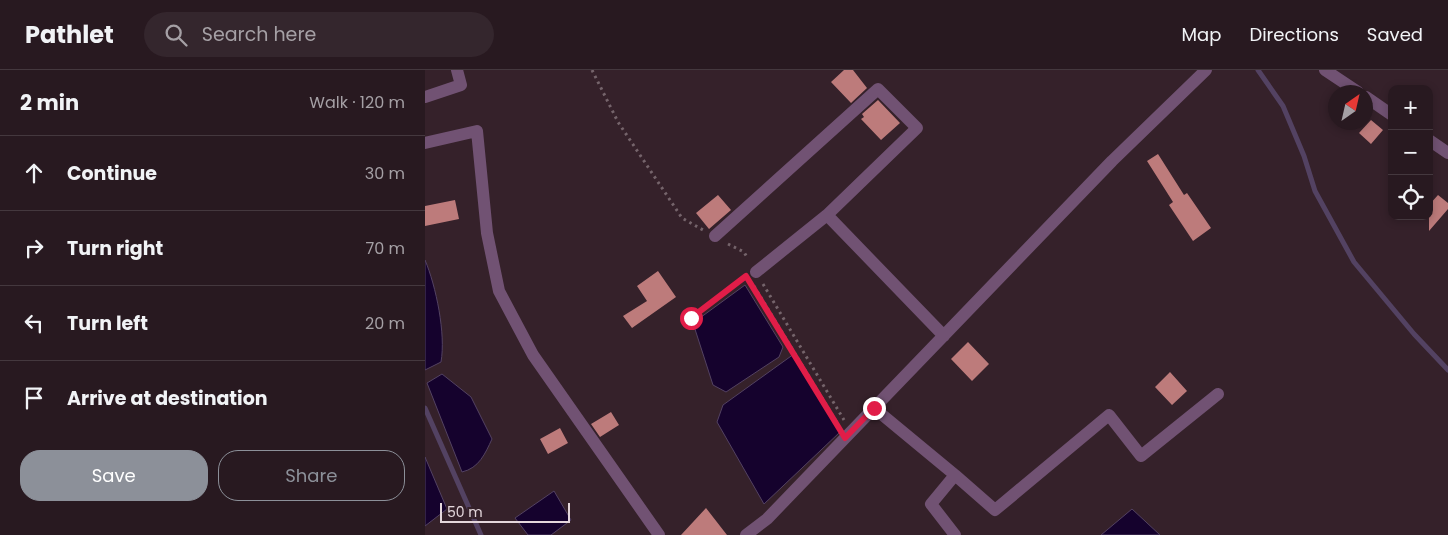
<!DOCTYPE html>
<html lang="en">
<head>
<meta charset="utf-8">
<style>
	:root { --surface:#281920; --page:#34262d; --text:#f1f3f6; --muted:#a5a0a5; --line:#44383e; --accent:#8c9099 }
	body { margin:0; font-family:Poppins,sans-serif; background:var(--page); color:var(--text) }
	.controls { position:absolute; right:15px; top:15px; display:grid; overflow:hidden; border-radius:10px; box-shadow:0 2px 8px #0003 }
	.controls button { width:45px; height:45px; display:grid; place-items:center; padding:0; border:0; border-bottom:1px solid var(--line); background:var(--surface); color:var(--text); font:25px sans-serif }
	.compass { position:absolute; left:903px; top:15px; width:45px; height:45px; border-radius:50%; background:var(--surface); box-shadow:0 2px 8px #0003; rotate:34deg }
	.scale { position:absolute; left:15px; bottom:12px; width:130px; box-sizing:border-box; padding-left:5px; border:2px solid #e4d7dc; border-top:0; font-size:14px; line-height:18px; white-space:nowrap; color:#e4d7dc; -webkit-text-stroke:4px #35212a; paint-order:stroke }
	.stop { position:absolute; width:15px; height:15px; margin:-11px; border:4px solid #e11d48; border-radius:50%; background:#fff }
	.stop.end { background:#e11d48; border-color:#fff; box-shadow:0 1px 5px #0008 }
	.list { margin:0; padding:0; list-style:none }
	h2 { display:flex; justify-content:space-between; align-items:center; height:65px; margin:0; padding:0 20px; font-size:21px }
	h2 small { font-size:16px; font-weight:400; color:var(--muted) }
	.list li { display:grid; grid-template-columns:32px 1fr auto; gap:15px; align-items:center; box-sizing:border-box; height:75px; padding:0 20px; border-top:1px solid var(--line) }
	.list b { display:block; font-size:19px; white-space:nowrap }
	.list em { font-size:16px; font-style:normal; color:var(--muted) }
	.actions { display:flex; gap:10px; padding:15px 20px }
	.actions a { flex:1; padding:11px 0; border:1px solid var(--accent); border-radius:20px; text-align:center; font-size:18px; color:var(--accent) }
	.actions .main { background:var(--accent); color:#fff }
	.icon { flex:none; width:28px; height:28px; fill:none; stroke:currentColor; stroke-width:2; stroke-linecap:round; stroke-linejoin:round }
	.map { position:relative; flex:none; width:1023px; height:465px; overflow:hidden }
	header { display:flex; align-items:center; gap:30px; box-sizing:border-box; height:70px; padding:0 25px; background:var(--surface); border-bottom:1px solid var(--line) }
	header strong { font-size:24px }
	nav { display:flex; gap:28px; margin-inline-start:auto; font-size:18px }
	.search { width:350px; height:45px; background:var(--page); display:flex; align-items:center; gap:12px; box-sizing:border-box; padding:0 18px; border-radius:28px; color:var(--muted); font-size:19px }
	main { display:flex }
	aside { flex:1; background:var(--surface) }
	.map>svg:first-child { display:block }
	.water { fill:#15022d; stroke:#534262 }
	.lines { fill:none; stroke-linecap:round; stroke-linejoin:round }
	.stream { stroke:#534262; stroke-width:5 }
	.building { fill:#bd7b7b }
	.path { stroke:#75646b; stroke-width:3; stroke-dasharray:2.5 4; stroke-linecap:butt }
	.minor { stroke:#715273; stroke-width:12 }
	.route { stroke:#e11d48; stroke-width:6 }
</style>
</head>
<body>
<header>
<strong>Pathlet</strong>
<div class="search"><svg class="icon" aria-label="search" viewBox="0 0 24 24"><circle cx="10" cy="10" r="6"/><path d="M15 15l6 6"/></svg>Search here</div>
<nav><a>Map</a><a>Directions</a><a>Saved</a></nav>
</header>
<main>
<aside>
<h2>2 min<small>Walk · 120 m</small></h2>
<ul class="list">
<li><svg class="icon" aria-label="ahead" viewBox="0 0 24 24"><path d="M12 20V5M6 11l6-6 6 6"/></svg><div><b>Continue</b></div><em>30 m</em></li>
<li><svg class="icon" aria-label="right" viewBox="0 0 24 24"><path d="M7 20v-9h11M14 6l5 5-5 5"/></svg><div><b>Turn right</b></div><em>70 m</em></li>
<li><svg class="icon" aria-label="left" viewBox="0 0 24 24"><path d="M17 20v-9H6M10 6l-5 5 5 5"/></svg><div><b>Turn left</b></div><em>20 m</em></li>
<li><svg class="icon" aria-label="arrive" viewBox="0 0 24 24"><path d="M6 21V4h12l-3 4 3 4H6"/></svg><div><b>Arrive at destination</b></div></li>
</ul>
<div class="actions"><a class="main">Save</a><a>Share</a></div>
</aside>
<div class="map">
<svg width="1023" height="465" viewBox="0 0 1023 465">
	<rect width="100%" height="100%" fill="#35212a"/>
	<path class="water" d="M0,190C11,216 21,264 16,292L0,300Z
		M320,215L358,277L354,287L301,322L288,315L268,253Z
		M369,284L415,362L339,434L292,352L298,335Z
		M17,304L46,327L67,369C60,384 54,398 37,402L2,313Z
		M0,387L22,439L0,456Z
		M129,421L146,450L126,465H103L90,448Z
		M707,439L735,465H676Z"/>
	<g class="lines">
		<path class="stream" d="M833,0L858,36L879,86L890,121L929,192L989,264L1023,300
			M0,338L56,465"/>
	</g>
	<path class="building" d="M419,0H428L442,18L426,33L406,12Z
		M453,30L475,53L456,70L436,49L439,47L437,44Z
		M946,50L958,60L946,74L934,63Z
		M733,84L759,125L762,123L786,158L768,171L744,135L748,132L722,91Z
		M293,125L306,140L284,159L271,143Z
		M1013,125L1023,133V139L1004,161V135Z
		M30,130L34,149L0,156V136Z
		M233,201L251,227L207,258L198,246L222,231L212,216Z
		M543,272L564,294L547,311L526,289Z
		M745,302L762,321L747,335L730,317Z
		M186,342L194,355L175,367L166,354Z
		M135,358L143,373L123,384L115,369Z
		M281,438L302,465H256Z"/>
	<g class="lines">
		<path class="path" d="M167,0L193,52L257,148L278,160
			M303,174L319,182L323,189
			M338,214L419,350
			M329,216L414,356
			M266,248L318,208"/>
		<path class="minor" d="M900,0L933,22
			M0,27L36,15L32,0
			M941,27L967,45
			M1004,70L1023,83
			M0,73L52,61L62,163L74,221L108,285L234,465
			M290,166L453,19L492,58L402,145L519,266
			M331,202L402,145
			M449,338L530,405L506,434L530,465
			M530,405L570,440L684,345L716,386L793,324
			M321,465L342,449L687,91L781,0"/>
	</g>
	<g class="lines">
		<path class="route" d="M266,248L321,206L420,368L449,338"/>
	</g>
</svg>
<div class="controls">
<button>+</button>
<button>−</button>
<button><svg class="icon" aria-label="locate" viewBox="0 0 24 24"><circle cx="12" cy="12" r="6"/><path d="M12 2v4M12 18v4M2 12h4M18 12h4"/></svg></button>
</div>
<svg class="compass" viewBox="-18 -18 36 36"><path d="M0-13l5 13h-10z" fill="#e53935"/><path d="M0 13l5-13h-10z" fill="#a5a0a5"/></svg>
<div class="scale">50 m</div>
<div class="stop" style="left:266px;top:248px"></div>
<div class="stop end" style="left:449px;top:338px"></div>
</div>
</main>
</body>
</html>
